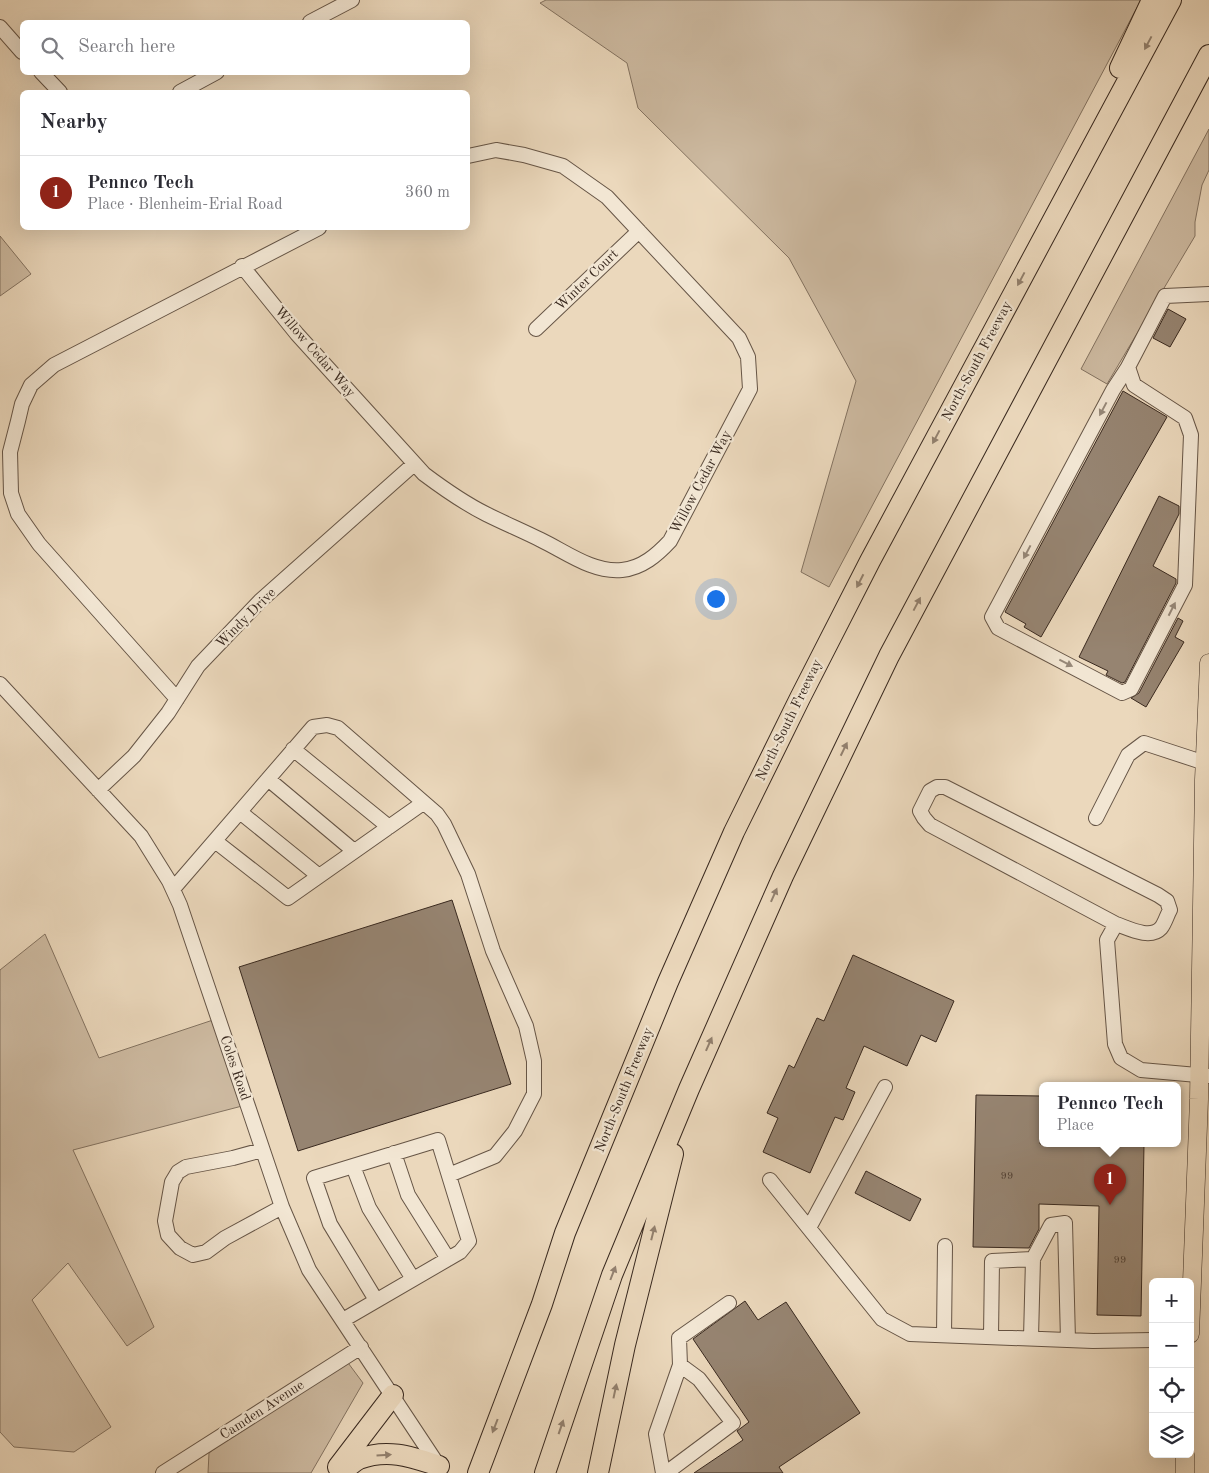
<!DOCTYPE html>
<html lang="en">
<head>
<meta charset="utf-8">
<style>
	:root { --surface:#fff; --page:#f2f2f3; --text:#2b2b33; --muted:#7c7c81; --line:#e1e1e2; --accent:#8f2418 }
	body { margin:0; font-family:"Old Standard TT",serif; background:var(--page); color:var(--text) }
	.controls { position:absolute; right:15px; bottom:15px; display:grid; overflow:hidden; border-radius:8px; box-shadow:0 5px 20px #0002 }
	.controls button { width:45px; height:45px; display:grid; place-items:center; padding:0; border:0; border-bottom:1px solid var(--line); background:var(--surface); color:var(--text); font:25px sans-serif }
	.you { position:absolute; left:715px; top:598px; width:18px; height:18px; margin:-12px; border:4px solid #fff; border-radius:50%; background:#1a73e8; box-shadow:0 0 0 8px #1a73e833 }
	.badge { display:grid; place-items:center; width:32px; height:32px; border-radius:50%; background:var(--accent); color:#fff; font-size:16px; font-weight:700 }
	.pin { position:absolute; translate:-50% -41px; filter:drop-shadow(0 1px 2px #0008) }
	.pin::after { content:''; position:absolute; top:26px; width:18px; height:15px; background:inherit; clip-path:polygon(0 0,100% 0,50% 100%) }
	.popup { position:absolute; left:1039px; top:1082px; width:142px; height:65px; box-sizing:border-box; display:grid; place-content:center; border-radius:8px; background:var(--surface); filter:drop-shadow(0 1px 4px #0005); font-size:16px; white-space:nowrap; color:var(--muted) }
	.popup b { font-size:19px; color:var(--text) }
	.popup::after { content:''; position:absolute; left:50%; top:100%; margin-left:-10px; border:10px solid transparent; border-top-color:var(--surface) }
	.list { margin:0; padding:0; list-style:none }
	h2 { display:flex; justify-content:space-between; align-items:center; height:65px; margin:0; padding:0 20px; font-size:21px }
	h2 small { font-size:16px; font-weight:400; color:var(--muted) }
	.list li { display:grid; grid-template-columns:32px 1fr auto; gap:15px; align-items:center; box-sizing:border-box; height:75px; padding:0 20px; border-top:1px solid var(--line) }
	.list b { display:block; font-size:19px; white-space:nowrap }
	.list p { margin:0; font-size:16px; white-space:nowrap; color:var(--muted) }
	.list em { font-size:16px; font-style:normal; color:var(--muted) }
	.icon { flex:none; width:28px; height:28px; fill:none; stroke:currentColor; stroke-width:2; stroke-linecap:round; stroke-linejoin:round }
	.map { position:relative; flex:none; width:1209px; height:1473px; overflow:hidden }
	.search { position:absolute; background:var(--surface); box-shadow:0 5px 20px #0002; left:20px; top:20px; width:450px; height:55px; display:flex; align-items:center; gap:12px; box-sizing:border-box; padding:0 18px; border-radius:8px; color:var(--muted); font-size:19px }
	.panel { position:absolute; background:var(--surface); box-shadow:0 5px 20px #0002; left:20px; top:90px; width:450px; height:140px; border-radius:8px }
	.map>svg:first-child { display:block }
	.green { fill:#cdbaa1; stroke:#837260 }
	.building { fill:#968471; stroke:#39291f }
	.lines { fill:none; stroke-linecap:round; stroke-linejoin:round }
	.minor-casing { stroke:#665546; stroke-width:16 }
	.major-casing { stroke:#39291f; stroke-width:19 }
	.highway-casing { stroke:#39291f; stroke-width:22 }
	.minor { stroke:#f2e6d3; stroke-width:14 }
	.major { stroke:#ebd8bc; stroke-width:18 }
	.highway { stroke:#ebd8bc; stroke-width:20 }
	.oneway { fill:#92806e }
	.oneway2 { fill:#968879 }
	.labels { text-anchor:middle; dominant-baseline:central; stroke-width:4.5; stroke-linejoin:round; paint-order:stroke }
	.number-label { font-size:11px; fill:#504034 }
	.street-label { font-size:14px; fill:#39291f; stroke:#f2e6d3 }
</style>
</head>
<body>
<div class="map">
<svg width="1209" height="1473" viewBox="0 0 1209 1473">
	<rect width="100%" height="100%" fill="#ebd8bc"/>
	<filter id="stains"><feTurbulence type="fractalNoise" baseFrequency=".004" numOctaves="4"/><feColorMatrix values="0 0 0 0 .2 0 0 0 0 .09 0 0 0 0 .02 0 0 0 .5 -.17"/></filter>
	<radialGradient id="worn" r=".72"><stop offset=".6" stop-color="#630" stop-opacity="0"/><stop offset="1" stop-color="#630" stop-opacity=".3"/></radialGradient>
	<path class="green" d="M546,0H1141L829,587L801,572L856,381L789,258L638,108L627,63L540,3Z
		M1209,129V170L1202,185L1195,222V236L1107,384L1081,369Z
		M0,236L31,274L0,296Z
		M45,934L99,1058L219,1018L246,1105L73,1150L154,1327L127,1346L68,1263L32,1300L111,1427L74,1452L14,1447L0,1432V970Z
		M340,1352L363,1383L311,1473H208L209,1453Z"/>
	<path class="building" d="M1168,309L1186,319L1170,347L1153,338Z
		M1123,391L1167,417L1041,637L1024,627L1026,624L1005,612Z
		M1159,496L1179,506V514L1153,566L1176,579V583L1125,682L1122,683L1106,675L1108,671L1079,657Z
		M1178,618L1183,621L1175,637L1184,642L1146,707L1131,698L1139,693Z
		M452,900L511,1084L298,1151L239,967Z
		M853,955L954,1001L936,1042L921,1035L907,1066L864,1046L846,1088L855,1092L843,1120L835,1117L810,1173L763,1152L778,1118L767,1113L789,1065L794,1068L817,1018L824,1021Z
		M976,1095L1041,1096L1040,1144H1144L1141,1316L1097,1315L1099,1206L1039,1204V1229L1029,1248L973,1247Z
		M866,1171L921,1199L910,1221L855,1193Z
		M745,1301L758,1320L786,1302L860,1413L779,1467L783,1473H694L743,1440L737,1431L749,1422L693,1339Z"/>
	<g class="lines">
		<g class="minor-casing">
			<path id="minor" d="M310,22L352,0
				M0,27L22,52
				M41,72L60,92
				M180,92L217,72
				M242,266L297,334L424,474C444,489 464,503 486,514C504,523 523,531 541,540C566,552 593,573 622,570C642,568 657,555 670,541L750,389L748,357L739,338L607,197L563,166L524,155L496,150L468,156
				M536,329L639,231
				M1128,367L1113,390L992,617L998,628L1122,693L1131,689L1185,585L1191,435L1185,418L1134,385L1128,367L1165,296L1209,294
				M0,684L141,836L169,881L180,905L282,1207L309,1270L440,1468
				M177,699L39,544L18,514L11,493L10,452L18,421L22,404L31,385L54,365L319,228
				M293,749L389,827
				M268,779L354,851
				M937,787H945L1158,895L1167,901L1170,910C1167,915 1165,923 1161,928C1150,940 1128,928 1116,924L930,825L924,818L920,811L930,791Z
				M98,790L134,756L168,713L198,666L260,601L414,464
				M240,812L319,876
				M1096,818L1128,755L1144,743L1205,763
				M215,841L288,898L423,803
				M173,889L313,727L327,725L338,728L437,814L444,824L468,874L493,951L526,1026L534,1061V1094L515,1131L495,1156L449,1175
				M1116,924L1107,940L1115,1044L1121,1058L1141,1070L1209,1076
				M262,1150L233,1158L186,1167L178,1172L172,1182L165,1221L168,1235L180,1248L193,1255L206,1252L225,1238L282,1207
				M394,1153L408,1195L448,1259
				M353,1166L369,1208L413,1279
				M770,1180L882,1319L910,1334L1093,1341L1153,1340
				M809,1228L885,1087
				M343,1320L460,1252L469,1241L438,1140L314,1178L330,1224L376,1300
				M944,1335L945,1246
				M991,1337L992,1261L1033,1259
				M1031,1338L1033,1259L1051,1225L1065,1223L1068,1340
				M163,1473L361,1347
				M663,1473L656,1434L680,1365L679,1338L729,1303
				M666,1473L733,1423L699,1379L680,1365"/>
		</g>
		<g class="major-casing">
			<path id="major" d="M1190,1334L1199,1099L1204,780L1209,663
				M1185,1473V1454"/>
		</g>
		<g class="highway-casing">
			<path id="highway" d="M1120,68L1152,0
				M338,1467L393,1395
				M340,1473C346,1469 353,1462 359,1459C388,1448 412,1457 439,1466
				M478,1473L542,1304L565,1233L668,982L734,832L800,698L870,561L1171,0
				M545,1473L612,1275L689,1089L783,876L889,656L1209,55
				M598,1473L625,1345L673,1154"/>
		</g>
		<use href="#minor" class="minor"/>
		<use href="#major" class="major"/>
		<use href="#highway" class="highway"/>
	</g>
	<defs><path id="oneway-solid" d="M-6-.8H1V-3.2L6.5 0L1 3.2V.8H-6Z" transform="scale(1.25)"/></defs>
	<g class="oneway">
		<use href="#oneway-solid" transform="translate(1148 43) rotate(118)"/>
		<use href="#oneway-solid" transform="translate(1021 279) rotate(118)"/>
		<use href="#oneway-solid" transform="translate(936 437) rotate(118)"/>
		<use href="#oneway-solid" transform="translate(860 581) rotate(117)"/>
		<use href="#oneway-solid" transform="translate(917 604) rotate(-62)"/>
		<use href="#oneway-solid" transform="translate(844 749) rotate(-64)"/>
		<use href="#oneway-solid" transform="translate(774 895) rotate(-66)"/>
		<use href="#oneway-solid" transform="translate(709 1044) rotate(-66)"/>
		<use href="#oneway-solid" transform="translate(653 1233) rotate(-76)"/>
		<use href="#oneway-solid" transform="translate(613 1273) rotate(-69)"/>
		<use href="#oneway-solid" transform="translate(615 1391) rotate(-78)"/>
		<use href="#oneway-solid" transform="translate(495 1426) rotate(111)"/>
		<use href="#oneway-solid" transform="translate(561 1427) rotate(-71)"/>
		<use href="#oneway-solid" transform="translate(384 1455) rotate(-4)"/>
	</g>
	<g class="oneway2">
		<use href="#oneway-solid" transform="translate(1103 409) rotate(118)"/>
		<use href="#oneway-solid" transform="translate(1027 552) rotate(118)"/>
		<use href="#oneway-solid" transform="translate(1172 609) rotate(-63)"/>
		<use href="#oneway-solid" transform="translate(1066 663) rotate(27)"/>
	</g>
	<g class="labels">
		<g class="number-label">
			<text x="1007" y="1176">99</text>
			<text x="1120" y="1260">99</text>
		</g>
		<g class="street-label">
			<text transform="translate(587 280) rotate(-44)">Winter Court</text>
			<text transform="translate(315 352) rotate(49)">Willow Cedar Way</text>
			<text transform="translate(977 361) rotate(-62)">North-South Freeway</text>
			<text transform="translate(701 482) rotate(-62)">Willow Cedar Way</text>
			<text transform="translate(246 618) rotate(-45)">Windy Drive</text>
			<text transform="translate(789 720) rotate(-64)">North-South Freeway</text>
			<text transform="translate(235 1068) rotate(71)">Coles Road</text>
			<text transform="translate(624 1090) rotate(-68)">North-South Freeway</text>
			<text transform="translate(262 1410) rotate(-33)">Camden Avenue</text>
		</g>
	</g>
	<rect width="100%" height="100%" filter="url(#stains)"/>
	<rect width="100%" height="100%" fill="url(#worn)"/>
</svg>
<div class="controls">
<button>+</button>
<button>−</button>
<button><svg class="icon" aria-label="locate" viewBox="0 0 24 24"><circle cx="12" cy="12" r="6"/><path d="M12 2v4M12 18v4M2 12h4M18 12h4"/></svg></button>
<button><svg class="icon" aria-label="layers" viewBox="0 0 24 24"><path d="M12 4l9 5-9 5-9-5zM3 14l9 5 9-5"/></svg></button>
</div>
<div class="you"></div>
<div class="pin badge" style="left:1110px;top:1205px">1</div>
<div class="popup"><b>Pennco Tech</b>Place</div>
<div class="search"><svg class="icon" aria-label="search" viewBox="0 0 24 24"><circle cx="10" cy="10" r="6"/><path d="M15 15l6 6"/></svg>Search here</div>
<section class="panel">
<h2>Nearby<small></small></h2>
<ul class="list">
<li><span class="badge">1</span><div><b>Pennco Tech</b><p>Place · Blenheim-Erial Road</p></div><em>360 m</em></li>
</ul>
</section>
</div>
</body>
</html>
